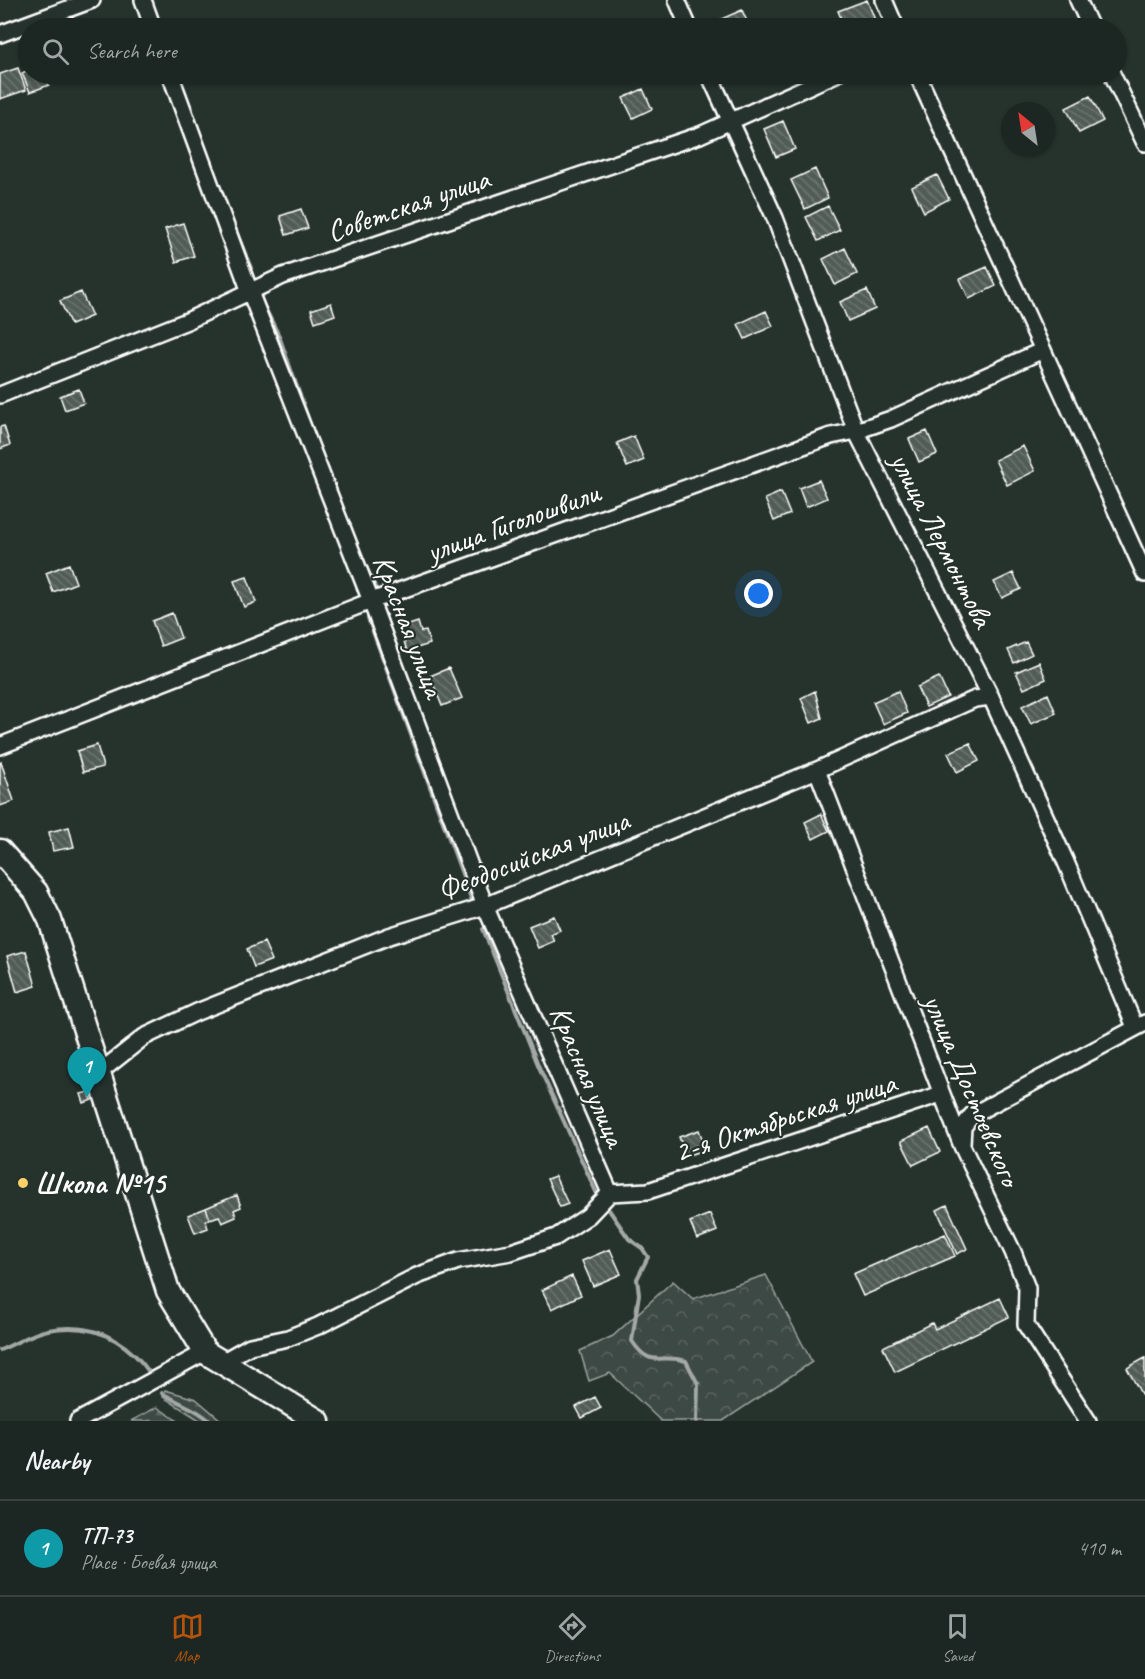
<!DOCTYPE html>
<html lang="en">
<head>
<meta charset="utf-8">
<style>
	:root { --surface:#1c2622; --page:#252e2a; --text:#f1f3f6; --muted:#a0a5a5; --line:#3a4340; --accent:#b45309 }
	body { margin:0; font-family:Caveat,sans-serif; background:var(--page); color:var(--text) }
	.compass { position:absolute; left:1001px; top:102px; width:54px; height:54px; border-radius:50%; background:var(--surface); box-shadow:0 2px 4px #0004; rotate:330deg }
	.you { position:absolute; left:759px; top:594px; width:21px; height:21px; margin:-15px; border:4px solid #fff; border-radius:50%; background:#1a73e8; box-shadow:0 0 0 9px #1a73e833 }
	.badge { display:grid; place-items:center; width:39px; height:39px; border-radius:50%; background:var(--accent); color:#fff; font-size:20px; font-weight:700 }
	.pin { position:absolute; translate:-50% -50px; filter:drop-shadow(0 2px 3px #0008) }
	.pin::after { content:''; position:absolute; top:32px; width:21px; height:18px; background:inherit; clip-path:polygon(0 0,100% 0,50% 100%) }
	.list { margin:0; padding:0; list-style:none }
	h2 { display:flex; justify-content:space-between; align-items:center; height:78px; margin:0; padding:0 24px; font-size:26px }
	h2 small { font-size:20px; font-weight:400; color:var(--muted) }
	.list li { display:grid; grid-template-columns:39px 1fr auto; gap:18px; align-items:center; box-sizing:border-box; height:96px; padding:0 24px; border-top:2px solid var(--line) }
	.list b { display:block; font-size:22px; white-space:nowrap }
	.list p { margin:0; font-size:20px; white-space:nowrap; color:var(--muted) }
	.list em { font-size:20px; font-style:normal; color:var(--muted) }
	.icon { flex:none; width:33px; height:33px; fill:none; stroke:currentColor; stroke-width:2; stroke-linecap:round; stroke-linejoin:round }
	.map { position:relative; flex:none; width:1145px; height:1421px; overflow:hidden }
	.search { position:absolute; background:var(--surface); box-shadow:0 2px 4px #0004; left:18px; right:18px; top:18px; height:66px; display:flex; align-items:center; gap:15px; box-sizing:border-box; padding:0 21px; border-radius:33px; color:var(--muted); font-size:22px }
	.sheet { height:174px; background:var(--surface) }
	nav { display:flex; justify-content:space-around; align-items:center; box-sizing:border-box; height:84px; border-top:2px solid var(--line); background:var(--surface); font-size:16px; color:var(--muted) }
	nav a { display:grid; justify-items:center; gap:3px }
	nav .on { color:var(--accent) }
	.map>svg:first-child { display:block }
	.forest { fill:url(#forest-crowns); stroke:#9ea4a2; stroke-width:1.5 }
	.wetland { fill:url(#wetland-marsh); stroke:#9ea4a2; stroke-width:1.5 }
	.cemetery { fill:url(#cemetery-stones); stroke:#9ea4a2; stroke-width:1.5 }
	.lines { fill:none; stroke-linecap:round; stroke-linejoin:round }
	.stream { stroke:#a4a9a7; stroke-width:4 }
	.building { fill:url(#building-back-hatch); stroke:#fff; stroke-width:1.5 }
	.street-casing { stroke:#fff; stroke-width:20 }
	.secondary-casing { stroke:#fff; stroke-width:27 }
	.street { stroke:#26332d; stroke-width:15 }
	.secondary { stroke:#26332d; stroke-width:22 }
	.poi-dot { fill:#ffd166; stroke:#26332d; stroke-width:2 }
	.labels { text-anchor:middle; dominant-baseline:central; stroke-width:4.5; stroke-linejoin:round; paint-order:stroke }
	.street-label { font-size:30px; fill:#fff; stroke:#26332d }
	.poi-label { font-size:30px; font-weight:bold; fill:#fff; stroke:#26332d; text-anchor:start }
</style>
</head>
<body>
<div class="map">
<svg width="1145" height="1421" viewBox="0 0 1145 1421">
	<defs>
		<pattern id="forest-crowns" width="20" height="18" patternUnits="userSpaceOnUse" patternTransform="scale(1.5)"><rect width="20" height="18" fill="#3e4944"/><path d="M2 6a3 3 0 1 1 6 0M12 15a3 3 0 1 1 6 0" fill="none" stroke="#5b6460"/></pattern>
		<pattern id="wetland-marsh" width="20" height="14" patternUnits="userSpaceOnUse" patternTransform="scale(1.5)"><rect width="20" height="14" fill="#3e4944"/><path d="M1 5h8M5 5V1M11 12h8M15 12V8" fill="none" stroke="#5b6460"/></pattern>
		<pattern id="cemetery-stones" width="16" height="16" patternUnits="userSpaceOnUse" patternTransform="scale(1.5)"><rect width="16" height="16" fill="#3e4944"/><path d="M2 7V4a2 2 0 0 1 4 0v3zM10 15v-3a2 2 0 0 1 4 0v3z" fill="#5b6460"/></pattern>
		<pattern id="building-back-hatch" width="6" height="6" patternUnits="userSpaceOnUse" patternTransform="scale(1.5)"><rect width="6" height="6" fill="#515c57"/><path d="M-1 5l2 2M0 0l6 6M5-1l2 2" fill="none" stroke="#6b7470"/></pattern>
	</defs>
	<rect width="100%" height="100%" fill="#26332d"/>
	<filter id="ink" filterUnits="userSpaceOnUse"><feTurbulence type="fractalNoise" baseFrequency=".0167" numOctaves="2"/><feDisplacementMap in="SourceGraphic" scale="12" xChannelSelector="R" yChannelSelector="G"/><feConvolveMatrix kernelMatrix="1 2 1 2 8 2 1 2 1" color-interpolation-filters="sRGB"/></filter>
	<g filter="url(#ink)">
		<path class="forest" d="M766,1275L812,1362L723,1421H661L610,1373L589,1381L580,1351L613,1336L673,1281L693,1299Z"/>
		<path class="wetland" d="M165,1390L196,1399L222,1421H201L163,1397Z"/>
		<path class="cemetery" d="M157,1407L178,1421H131Z"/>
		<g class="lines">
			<path class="stream" d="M229,213L251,268
				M261,300L279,336L314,435
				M359,551L377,591
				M368,618L472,901
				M483,929L539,1067L597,1194
				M607,1207L629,1239L642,1248L648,1257L637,1279L639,1294L632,1341C652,1371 660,1352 686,1361L698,1384L697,1421
				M0,1350C15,1344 32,1333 48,1330C92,1322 127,1339 152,1376
				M162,1393C179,1404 195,1407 210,1421"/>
		</g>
		<path class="building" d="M867,0L877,25L869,28H845L838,11Z
			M742,10L750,28H723L719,20Z
			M18,68L26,90L0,99V74Z
			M28,70V74H44L49,85L30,92L22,73Z
			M744,74H763L746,80Z
			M643,89L652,109L633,118L623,98Z
			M1090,96L1103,121L1079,133L1066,108Z
			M783,121L795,149L776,157L764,129Z
			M815,169L828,198L805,209L791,180Z
			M937,175L949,199L924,212L912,187Z
			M828,206L840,230L818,241L806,217Z
			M301,209L308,228L286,235L280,216Z
			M183,223L194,256L176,262L165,229Z
			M845,248L857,274L835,285L823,259Z
			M987,267L996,286L969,299L960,279Z
			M867,290L875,309L848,321L840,302Z
			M81,292L92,316L71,325L60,301Z
			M331,303L335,315L315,322L311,310Z
			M766,311L773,326L745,339L738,324Z
			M79,389L84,403L65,410L60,396Z
			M4,426L10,445L0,449V427Z
			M927,431L937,454L919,462L909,439Z
			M634,436L644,460L627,467L617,443Z
			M1023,446L1035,471L1007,485L995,460Z
			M819,480L827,498L806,507L799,488Z
			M781,492L790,514L774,521L765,499Z
			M69,564L76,583L53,592L46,573Z
			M1013,573L1021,589L1002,598L994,582Z
			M247,577L256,602L244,607L234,581Z
			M172,613L181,638L161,646L152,621Z
			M418,622L421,632L426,631L430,644L407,651L400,628Z
			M1026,642L1032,654L1014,663L1008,650Z
			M1039,662L1046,679L1024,689L1016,672Z
			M449,668L462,698L442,706L430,676Z
			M939,677L948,697L926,707L917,687Z
			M815,691L822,718L811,723L801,698Z
			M898,691L907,713L883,724L873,702Z
			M1048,694L1056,713L1031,724L1022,706Z
			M970,743L979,761L957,772L948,753Z
			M97,745L103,767L83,772L77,751Z
			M1,762L14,801L0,806V763Z
			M821,814L829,831L813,839L805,822Z
			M69,827L74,847L53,851L49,832Z
			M554,916L560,930L551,934L554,941L538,948L529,926Z
			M264,942L272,960L254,967L247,949Z
			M26,951L36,986L17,992L7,956Z
			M89,1092L92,1100L84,1103L81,1094Z
			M929,1128L940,1152L913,1165L901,1141Z
			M699,1130L706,1149L686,1156L679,1137Z
			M555,1176L568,1204L560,1207L547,1179Z
			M237,1195L241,1207L234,1210L236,1217L222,1223L219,1216L210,1219L206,1208Z
			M947,1205L967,1249L957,1254L937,1210Z
			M206,1208L210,1219L205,1221L208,1228L195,1233L188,1215Z
			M710,1214L717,1231L697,1239L690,1222Z
			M945,1234L955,1256L863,1296L853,1274Z
			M610,1249L621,1274L593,1286L582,1261Z
			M572,1276L581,1295L552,1309L542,1290Z
			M1000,1298L1009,1317L895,1372L883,1347L932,1323L935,1329Z
			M1145,1358V1401L1127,1368Z
			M595,1397L601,1408L582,1418L576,1407Z"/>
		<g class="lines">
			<g class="street-casing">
				<path id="street" d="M143,0L153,28
					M677,0L689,28
					M884,0L896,28
					M1078,0L1091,28
					M0,34L92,0
					M170,74L250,292L371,601L485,906L610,1193
					M709,74L775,218L856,431L991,697L1065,860L1135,1027
					M917,74L1145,574
					M1112,74L1145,143
					M0,395L187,321L283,276L700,135L836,74
					M0,746L371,601L831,436L856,431L891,419L1043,350
					M817,770L962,1146L1013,1252L1027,1288L1026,1325L1088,1421
					M100,1072L144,1037L197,1012L389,936L485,906L817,770L975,699L991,697
					M962,1144L963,1127L972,1115L1145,1023
					M220,1363L250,1346L288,1338L318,1326L417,1276L458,1261L511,1252L556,1237L588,1216L610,1193L648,1191L941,1094
					M78,1421L205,1352"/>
			</g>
			<g class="secondary-casing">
				<path id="secondary" d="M0,851L36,892L50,920L168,1291L205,1352L318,1421"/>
			</g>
			<use href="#street" class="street"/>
			<use href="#secondary" class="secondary"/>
		</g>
	</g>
	<circle class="poi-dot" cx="23" cy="1183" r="6"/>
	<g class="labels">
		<g class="street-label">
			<text transform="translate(408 205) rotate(-19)">Советская улица</text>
			<text transform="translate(513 522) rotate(-20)">улица Гиголошвили</text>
			<text transform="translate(942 540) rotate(63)">улица Лермонтова</text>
			<text transform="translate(409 626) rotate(69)">Красная улица</text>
			<text transform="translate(533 855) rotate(-21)">Феодосийская улица</text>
			<text transform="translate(588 1076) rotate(67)">Красная улица</text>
			<text transform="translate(972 1090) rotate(67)">улица Достоевского</text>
			<text transform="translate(785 1117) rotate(-18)">2-я Октябрьская улица</text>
		</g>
		<g class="poi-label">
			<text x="35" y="1183">Школа №15</text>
		</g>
	</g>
</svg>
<svg class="compass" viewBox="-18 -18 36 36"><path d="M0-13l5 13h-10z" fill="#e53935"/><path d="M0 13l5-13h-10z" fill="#a0a5a5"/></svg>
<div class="you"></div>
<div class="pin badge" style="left:87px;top:1097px;background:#0f9aa8">1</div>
<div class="search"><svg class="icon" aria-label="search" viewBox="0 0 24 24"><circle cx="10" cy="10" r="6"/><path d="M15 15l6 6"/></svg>Search here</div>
</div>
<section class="sheet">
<h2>Nearby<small></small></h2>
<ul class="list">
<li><span class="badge" style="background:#0f9aa8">1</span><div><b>ТП-73</b><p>Place · Боевая улица</p></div><em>410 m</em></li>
</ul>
</section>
<nav>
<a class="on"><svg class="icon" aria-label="map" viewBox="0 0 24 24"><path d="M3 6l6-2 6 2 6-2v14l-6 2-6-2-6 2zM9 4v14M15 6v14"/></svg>Map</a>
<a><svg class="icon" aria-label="directions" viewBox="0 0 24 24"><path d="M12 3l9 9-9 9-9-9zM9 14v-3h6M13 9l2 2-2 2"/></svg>Directions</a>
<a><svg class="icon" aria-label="saved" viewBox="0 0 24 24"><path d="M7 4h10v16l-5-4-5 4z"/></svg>Saved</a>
</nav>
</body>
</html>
